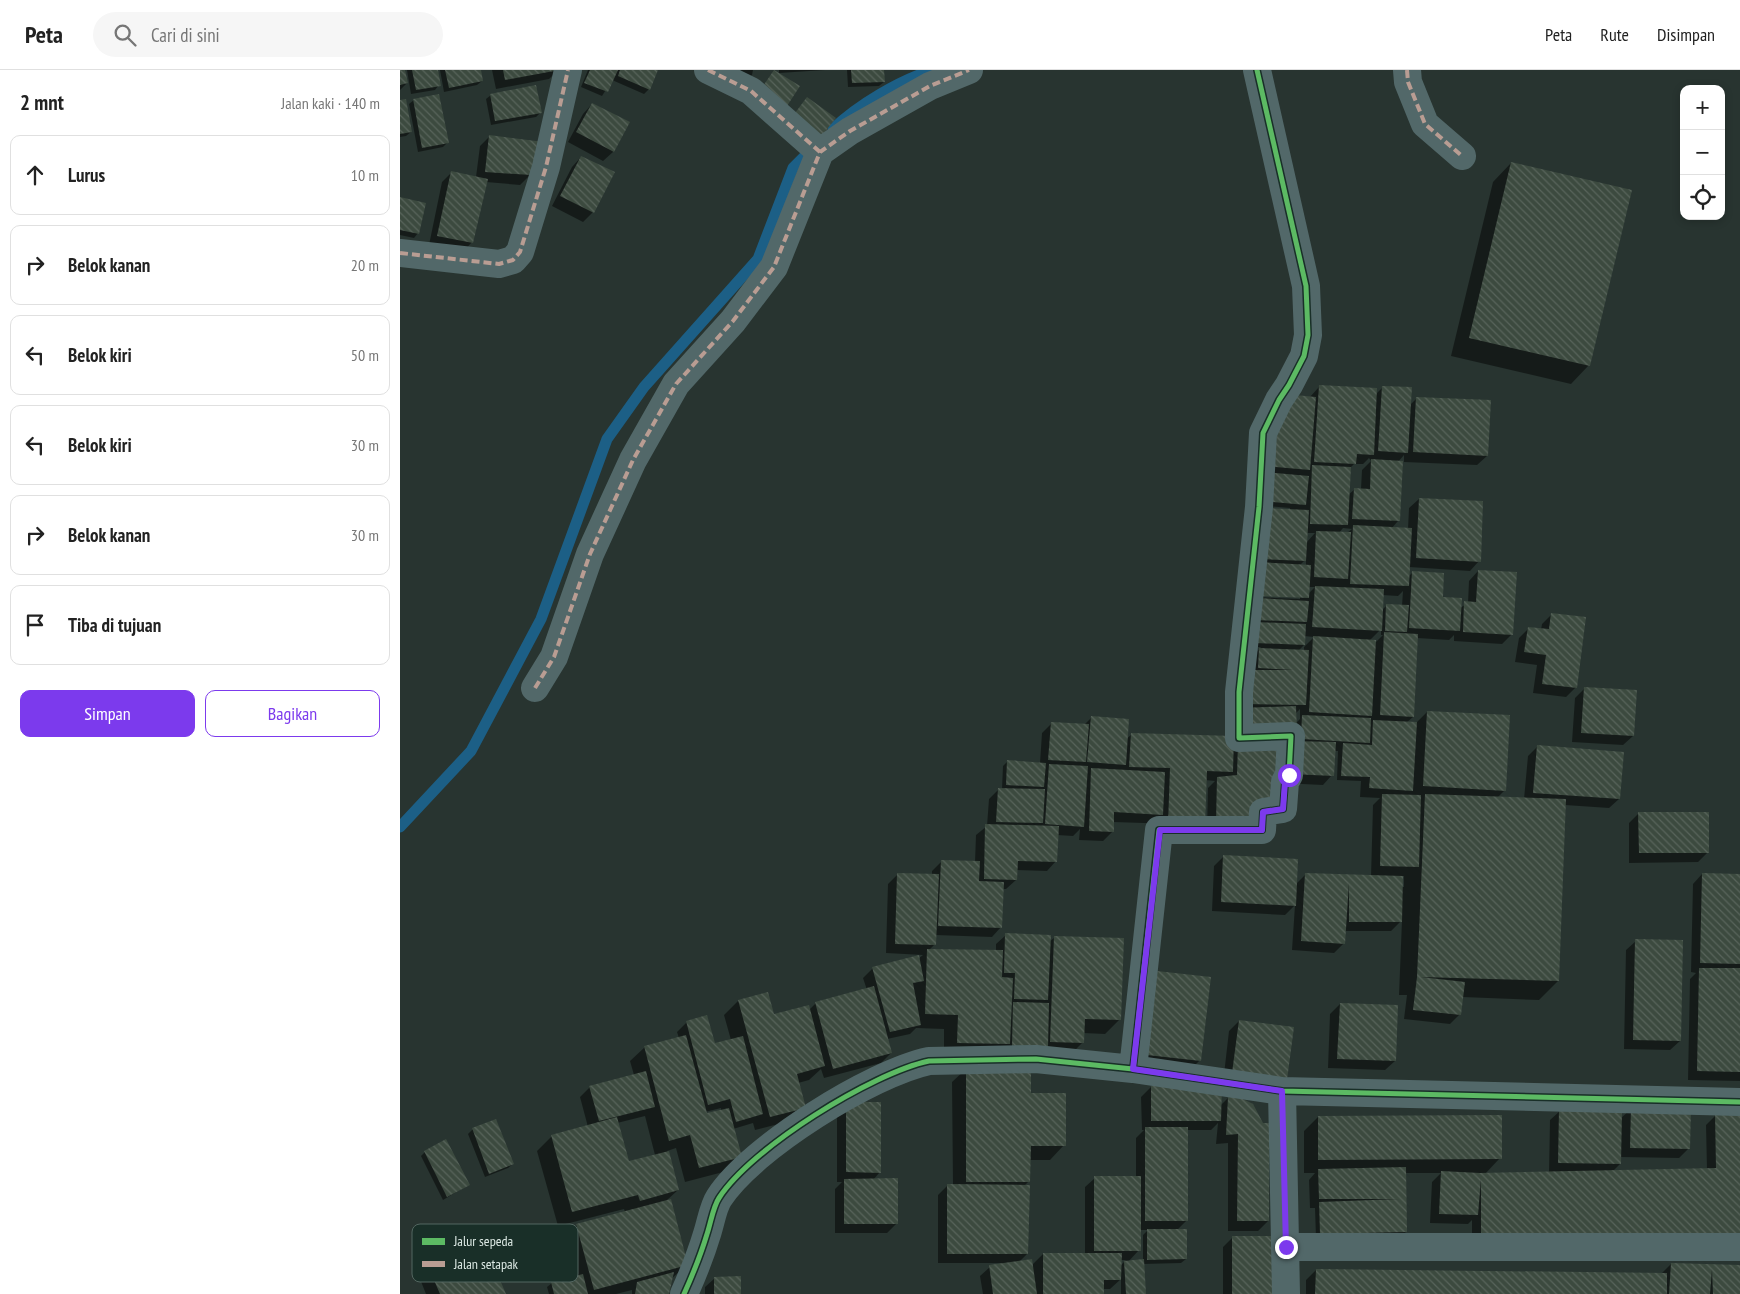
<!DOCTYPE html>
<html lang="id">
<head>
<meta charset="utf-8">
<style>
	:root { --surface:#fff; --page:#f6f6f6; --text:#222; --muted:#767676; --line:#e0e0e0; --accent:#7c3aed }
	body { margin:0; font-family:"PT Sans Narrow",sans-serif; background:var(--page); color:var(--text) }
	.controls { position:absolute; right:15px; top:15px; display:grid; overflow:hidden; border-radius:10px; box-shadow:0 2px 8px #0003 }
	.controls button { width:45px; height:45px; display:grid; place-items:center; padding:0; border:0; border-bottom:1px solid var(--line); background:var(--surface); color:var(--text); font:25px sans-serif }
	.stop { position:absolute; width:15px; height:15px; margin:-11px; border:4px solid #7c3aed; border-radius:50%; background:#fff }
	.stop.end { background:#7c3aed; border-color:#fff; box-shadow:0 1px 5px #0008 }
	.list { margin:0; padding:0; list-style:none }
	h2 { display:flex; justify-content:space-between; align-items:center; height:65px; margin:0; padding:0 20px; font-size:21px }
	h2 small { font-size:16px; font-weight:400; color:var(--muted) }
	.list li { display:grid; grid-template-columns:32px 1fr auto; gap:15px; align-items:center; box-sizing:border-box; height:80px; margin:0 10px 10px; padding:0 10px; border:1px solid var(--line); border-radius:10px }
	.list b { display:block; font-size:19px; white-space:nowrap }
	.list em { font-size:16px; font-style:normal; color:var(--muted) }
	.actions { display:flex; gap:10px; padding:15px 20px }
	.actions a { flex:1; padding:11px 0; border:1px solid var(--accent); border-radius:10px; text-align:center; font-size:18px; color:var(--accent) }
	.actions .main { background:var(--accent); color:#fff }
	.icon { flex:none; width:28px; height:28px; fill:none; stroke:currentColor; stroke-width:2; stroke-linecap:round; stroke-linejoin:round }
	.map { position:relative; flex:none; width:1340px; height:1224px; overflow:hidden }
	header { display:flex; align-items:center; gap:30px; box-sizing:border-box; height:70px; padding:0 25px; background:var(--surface); border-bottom:1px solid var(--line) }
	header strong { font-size:24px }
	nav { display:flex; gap:28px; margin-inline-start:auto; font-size:18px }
	.search { width:350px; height:45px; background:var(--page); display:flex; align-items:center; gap:12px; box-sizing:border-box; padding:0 18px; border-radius:28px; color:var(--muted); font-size:19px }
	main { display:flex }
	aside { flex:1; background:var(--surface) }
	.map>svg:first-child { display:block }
	.shadow { fill:#0007; fill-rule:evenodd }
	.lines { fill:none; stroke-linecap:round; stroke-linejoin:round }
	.stream { stroke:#1c5f86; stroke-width:11 }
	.building { fill:url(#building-back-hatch) }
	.minor { stroke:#526869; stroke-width:28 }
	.quiet { stroke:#b99d93; stroke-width:4; stroke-dasharray:8 4; stroke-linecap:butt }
	.cycleway-casing { stroke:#192f28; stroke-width:8 }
	.cycleway { stroke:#5cba63; stroke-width:5 }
	.route { stroke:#7c3aed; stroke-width:6 }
	.key { fill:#192f28; stroke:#536660; stroke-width:1 }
	.key-label { font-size:14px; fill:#dbe8e3 }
</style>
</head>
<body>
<header>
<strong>Peta</strong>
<div class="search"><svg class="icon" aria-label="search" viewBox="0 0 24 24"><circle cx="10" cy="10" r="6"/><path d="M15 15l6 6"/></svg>Cari di sini</div>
<nav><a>Peta</a><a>Rute</a><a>Disimpan</a></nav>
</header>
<main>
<aside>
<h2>2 mnt<small>Jalan kaki · 140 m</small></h2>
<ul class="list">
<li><svg class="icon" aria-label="ahead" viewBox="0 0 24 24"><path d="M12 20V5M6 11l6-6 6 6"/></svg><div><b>Lurus</b></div><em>10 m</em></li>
<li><svg class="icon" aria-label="right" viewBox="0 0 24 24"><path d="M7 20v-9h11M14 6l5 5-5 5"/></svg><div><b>Belok kanan</b></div><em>20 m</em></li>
<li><svg class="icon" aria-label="left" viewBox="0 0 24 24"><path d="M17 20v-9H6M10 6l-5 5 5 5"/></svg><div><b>Belok kiri</b></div><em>50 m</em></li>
<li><svg class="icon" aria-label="left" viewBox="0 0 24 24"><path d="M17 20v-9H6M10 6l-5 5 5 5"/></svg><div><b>Belok kiri</b></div><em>30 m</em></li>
<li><svg class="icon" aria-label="right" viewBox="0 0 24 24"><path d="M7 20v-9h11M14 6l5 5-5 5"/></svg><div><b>Belok kanan</b></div><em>30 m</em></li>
<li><svg class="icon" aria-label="arrive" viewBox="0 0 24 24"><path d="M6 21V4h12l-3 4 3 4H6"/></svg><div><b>Tiba di tujuan</b></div></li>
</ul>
<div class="actions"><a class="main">Simpan</a><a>Bagikan</a></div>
</aside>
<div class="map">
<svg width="1340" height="1224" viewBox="0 0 1340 1224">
	<defs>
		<pattern id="building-back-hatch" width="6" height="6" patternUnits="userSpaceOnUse" patternTransform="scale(1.25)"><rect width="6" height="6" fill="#3c4a3f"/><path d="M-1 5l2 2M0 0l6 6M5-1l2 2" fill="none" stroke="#58645b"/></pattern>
	</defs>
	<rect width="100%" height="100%" fill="#283430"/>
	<path class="shadow" d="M0,0H4L7,13L0,20Z
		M7,0H36L39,15L35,20L11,24Z
		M40,0H80L82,11L77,15L44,22Z
		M92,0H158L149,9L96,19Z
		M188,0H256L249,19L244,24L212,10L202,26L181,17Z
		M325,0H353L352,5L347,9Z
		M379,0H425L379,3Z
		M447,0H483L484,12L479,16L448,17Z
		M91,25L141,42L136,47L91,55L86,29Z
		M14,30L47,73L43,77L18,82L9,34Z
		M0,31L11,62L6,66L0,67Z
		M192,34L213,82L203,91L168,72L183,44Z
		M89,67L130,105L120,115L86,112L72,172L63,182L29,175L42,112L52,102L76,107L80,76Z
		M181,87L193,142L183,152L152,136L172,97Z
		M1111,93L1189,295L1171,314L1051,286L1093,112Z
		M0,129L18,163L14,168L0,165Z
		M919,317L976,324L983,317L1010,335L1017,328L1087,386L1077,395L1004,392V385L998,392V451L991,459H1008L1009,438L1019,429L1079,491L1070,501L1009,497L1008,507L1013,502L1041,528L1060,538L1068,533L1069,511L1078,501L1112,564L1102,574L1054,571V565L1049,570L1017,568L1013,647L1006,653L1015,654L1027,642L1105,720L1097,728L1124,729L1128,686L1137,677L1219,729L1209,738L1165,735L1158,911L1139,930L1062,927L1059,945L1050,954L1004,949L1007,925H999L1002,850L991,861H945L944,873L934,883L892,880L895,835L885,845L812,841L814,796L824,786L896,814L905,805L971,807L973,735L980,728L960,727L961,711L937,710L938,681H934L932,705L923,715L881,713L807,761L808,718L815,711L805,710L804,755L713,752V761L703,771L679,770L680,759L673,766L657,765L656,791L647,801L616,800V810L606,819H602L601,857L592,867L535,865L534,875L529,880L596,881V874L606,865L649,872L654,868L719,950L705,964L683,963L682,973L668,987H544V959L516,958L510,964L487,969L491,983L481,993L424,1008L421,999L409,1010L398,1013L405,1037L390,1051L355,1060L353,1053L333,1059L341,1087L327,1101L285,1112L276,1078L267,1081L278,1120L266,1131L287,1195L271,1209L268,1224H232V1220L216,1224H149L147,1217L152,1213L173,1207L163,1169L177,1155L225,1142L224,1139L158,1156L137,1081L152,1066L188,1057L180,1027L190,1017L234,1005L230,991L245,977L279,968L277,962L287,952L314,975L331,970L324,945L338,931L374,945L409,940L416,933L467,920L463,908L473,898L519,888L523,885L486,883L488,814L498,804L532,805V801L542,791L575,792L576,765L587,756L589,729L599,719H602L603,696L608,691L640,693L642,663L652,653L684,655L691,648L726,669L731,665L832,668L855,584L861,577H851L850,503L890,440V438L857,435L859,370L909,328ZM969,388L971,391L962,400L961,419H955L948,425L949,399L954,394H963ZM943,458L952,459L947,463H939ZM906,463H915L906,473ZM906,489V496H899ZM908,517H915L908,524ZM1003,521L1002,536L987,535L981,541L982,525L998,526ZM851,525L900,527V529L851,527ZM981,559V565H983L975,573L970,570ZM904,566L914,567L904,577V581H898L904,575ZM900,639V649L895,654V644ZM1002,806H1004V817H1002ZM321,1038V1041L306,1045L305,1042ZM245,1046L255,1085L228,1092L217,1053Z
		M1152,544L1176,617L1166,627L1133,623L1137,595L1115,592L1119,568L1129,558L1141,560L1142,554Z
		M1185,618L1233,666L1223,675L1172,672L1175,628Z
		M1238,744L1308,782L1298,792L1229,793V753Z
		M1302,804L1340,805V1011L1288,1010L1290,909L1296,903L1291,902L1293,814Z
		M1236,871L1280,971L1270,980L1224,979L1226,880Z
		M748,901L800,990L790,1000L729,993Z
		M940,934L995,991L985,1000L928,998L930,944Z
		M839,951L876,1020L823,1013L829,961Z
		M567,998L630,1024L664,1075L650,1090H629V1111L624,1116L627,1184L618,1193L632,1195L643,1184H685V1117L695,1108H736V1068L744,1060H742L741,1027L751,1017L820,1036L828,1028L843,1029L852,1035L868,1151L858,1161H828V1073L816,1074L818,1053L811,1060H787V1150L777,1160L786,1189L781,1193L743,1194L745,1224H721V1209L710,1219H703V1224H583L580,1206L590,1197L603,1193H538V1125L548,1115H553L552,1012ZM740,1160H748L743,1165V1191L728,1192L739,1180ZM720,1190H726L720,1196Z
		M446,1034L480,1102L473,1110L497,1153L487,1163H435V1119L442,1112H437V1043Z
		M1231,1039L1289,1078L1279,1088L1220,1087V1094L1212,1102L1307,1100L1306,1055L1316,1045L1340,1173L1072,1177V1150L1068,1154L1030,1153L1032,1112L1041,1103H1005L1006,1162L1001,1166L916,1168L915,1138H910L909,1110L915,1103H904V1061L918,1047L1100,1088L1085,1104L1149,1103L1150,1050L1160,1041L1220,1049Z
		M96,1050L113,1094L108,1098L85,1107L68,1064L72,1060Z
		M25,1082L68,1115L43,1130L21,1086Z
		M833,1167L870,1224H823V1177Z
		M26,1190L108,1206L100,1214L105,1224H26L16,1199Z
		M1271,1194L1340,1196V1224H906V1210L916,1200L1261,1204Z
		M315,1208L340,1224H305V1217Z"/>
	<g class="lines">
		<path class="stream" d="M433,59C458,35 500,10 533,0
			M0,757L71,681L141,549L207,369L244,317L358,189L393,98L413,78"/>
	</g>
	<path class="building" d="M0,0H5L8,13L0,15Z
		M12,0H38L41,16L16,20Z
		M45,0H81L83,11L49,18Z
		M103,0H154V1L105,10Z
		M190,0H218L208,22L184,13Z
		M220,0H258L250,20L218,6Z
		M374,0L400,16L387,36L361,19Z
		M451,0H484L485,12L452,13Z
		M136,15L142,43L95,51L90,24Z
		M39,24L49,73L22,78L13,29Z
		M407,27L436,48L420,68L392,47Z
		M6,29L12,62L0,64V30Z
		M192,33L230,52L214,82L176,62Z
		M89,65L144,72L131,105L85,102Z
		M181,86L215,102L194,143L160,126Z
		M1111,92L1232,120L1190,296L1069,268Z
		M51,101L88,109L73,173L37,166Z
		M0,127L26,133L19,164L0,160Z
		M919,315L977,318L974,385L957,384L956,394L914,392Z
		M982,316L1012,317L1008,383L978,381Z
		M884,324L916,327L910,400L864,396L868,359L880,360Z
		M1016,327L1091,330L1088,386L1013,382Z
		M971,389L1003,391L1000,451L952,449L954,418L970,419Z
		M912,395L951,397L948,455L910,454Z
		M864,402L909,406L906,435L861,431Z
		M1019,428L1083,431L1081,492L1016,488Z
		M863,438L909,440L906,491L860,489Z
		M953,455L1012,458L1009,516L950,514Z
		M916,461L951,462L948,509L914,507Z
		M859,492L911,495L909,528L857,526Z
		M1078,500L1117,502L1113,565L1063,562L1064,531L1076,532Z
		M1012,501L1044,503L1043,527L1062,528L1060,561L1009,558Z
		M915,516L984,519L982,561L912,557Z
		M857,528L909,531L907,552L856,550Z
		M986,534L1009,535L1007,562L985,561Z
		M1151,543L1186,547L1177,618L1142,614L1146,585L1124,582L1128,557L1149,559Z
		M856,552L906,554L905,575L855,573Z
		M984,562L1018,564L1014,647L980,645Z
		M913,566L976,570L972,646L909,642Z
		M859,578L909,580L906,635L845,634L846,600H894L858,598Z
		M1184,617L1237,620L1234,666L1181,663Z
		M896,636L897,662L842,665L840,638Z
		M1027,641L1110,645L1106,721L1023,716Z
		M902,645L971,648L970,673L901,669Z
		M691,646L729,649L726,695L687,692Z
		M973,650L1017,652L1013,721L969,718L970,707L941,706L943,673L972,675Z
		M651,652L689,654L686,692L648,690Z
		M731,663L834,666L833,702L807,701L805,755L768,754L770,698L729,697Z
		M889,669L878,736L857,751L816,752L817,707L837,705L838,672Z
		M892,671L936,672L934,706L890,704Z
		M1137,675L1224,682L1220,729L1133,723Z
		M607,690L646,693L644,717L606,715Z
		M649,694L688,696L684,757L645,754Z
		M691,698L765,702L763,745L714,742V762L689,761Z
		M598,718L645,719L643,753L596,752Z
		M982,724L1021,725L1019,797L980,796Z
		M1025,724L1166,729L1159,911L1021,907L1065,912L1061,945L1013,940L1017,907Z
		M1238,742H1309V783H1239Z
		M585,754L659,756L657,792L618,791L617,810L584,809Z
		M823,785L898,789L896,836L821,832Z
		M541,790L580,791L579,811L604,812L602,858L538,856Z
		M497,803L539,804L536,875L495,874Z
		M905,803L1003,806L1002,852H949V813L945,874L901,871Z
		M1302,803L1340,804V894L1300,893Z
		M605,863L651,865L648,930L614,929L615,903H604Z
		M654,866L724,868L721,950L685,949L684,973L650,972Z
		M1235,869L1283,870L1281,971L1233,970Z
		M527,879L603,880L602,907L613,908L610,974L557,973L558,945L525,944Z
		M519,885L524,911L513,913L521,955L490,962L472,897Z
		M1299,898H1340V1002L1297,1001Z
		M748,900L811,907L801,991L738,984Z
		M474,916L492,983L433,999L415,932Z
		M368,922L374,944L409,935L425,996L397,1004L406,1038L370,1047L338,930Z
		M613,932L649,933L648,977L612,976Z
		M940,933L998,935L996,991L937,989Z
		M307,945L315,973L343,966L363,1044L336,1052L330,1029L308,1035L286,951Z
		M839,950L894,957L887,1010L832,1003Z
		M286,965L307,1043L329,1038L342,1087L299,1098L290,1065L269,1071L244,976Z
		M566,997H631V1023H666V1076H631L630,1112H566Z
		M246,1001L255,1037L199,1051L189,1016Z
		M751,1016H822L821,1051H751Z
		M837,1026L853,1034L863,1053H869V1151H837L838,1064L826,1065L828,1027Z
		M446,1032H481V1103L446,1102Z
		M1231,1037L1291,1038L1290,1079L1230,1078Z
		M1159,1039L1222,1041L1221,1094L1158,1093Z
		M1315,1044H1340V1164L1081,1168V1109L1078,1145L1039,1144L1041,1101L1080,1103L1316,1098Z
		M1102,1045V1089L918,1090V1046Z
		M217,1047L229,1091L269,1081L279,1120L240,1131L238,1125L172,1142L151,1065Z
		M96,1049L114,1094L89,1104L72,1058Z
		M745,1057H788V1151H745Z
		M46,1069L70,1115L47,1127L24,1081Z
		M1006,1097L1007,1162L920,1164L919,1132L999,1129H919L918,1099Z
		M694,1106H741V1181H694Z
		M498,1108V1154H444V1109Z
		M547,1114L630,1115L628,1184H547Z
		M271,1129L288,1195L194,1220L176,1154Z
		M747,1159H787V1189L747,1190Z
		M91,1161L110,1206L100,1210L106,1224H40L25,1189Z
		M832,1166H872V1224H832Z
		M643,1183H722L721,1210H704V1224H643Z
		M632,1189L637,1224H593L589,1195Z
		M744,1189L746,1224H726L724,1191Z
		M1271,1193L1340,1195V1224H1313L1312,1199L1310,1224H1269Z
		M916,1199L1267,1203V1224H915Z
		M274,1202L269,1224H235L237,1212Z
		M183,1204L188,1224H154L151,1212Z
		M341,1206V1224H314V1207Z"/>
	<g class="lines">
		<path class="minor" d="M308,0L351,21L420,82
			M1007,0L1008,12L1025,54L1062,86
			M0,183L99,194L113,190L120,182L146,97L168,0
			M135,618L154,587L190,484L233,390L276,314L333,251L374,197L420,82L450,61L530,16L569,0
			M733,999L759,760H862L863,742L883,739L885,712L889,705L891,666L839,668V622L859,437L863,363L879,330L889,315L904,286L908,265L906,216L857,0
			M882,1021L886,1224
			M886,1177H1340
			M284,1224C293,1204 301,1184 307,1164C311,1152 313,1137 319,1128C351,1078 472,1003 529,991L636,989L733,999L882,1021L1340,1032"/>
		<path class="quiet" d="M308,0L351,21L420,82
			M1007,0L1008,12L1025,54L1062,86
			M0,183L99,194L113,190L120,182L146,97L168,0
			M135,618L154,587L190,484L233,390L276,314L333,251L374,197L420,82L450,61L530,16L569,0"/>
		<g class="cycleway-casing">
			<path id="cycleway" d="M733,999L759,760H862L863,742L883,739L885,712L889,705L891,666L839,668V622L859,437L863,363L879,330L889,315L904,286L908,265L906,216L857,0
				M284,1224C293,1204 301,1184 307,1164C311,1152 313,1137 319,1128C351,1078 472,1003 529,991L636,989L733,999L882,1021L1340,1032"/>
		</g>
		<use href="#cycleway" class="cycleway"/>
	</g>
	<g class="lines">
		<path class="route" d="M886,1177L882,1021L733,999L760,760H862L863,742L883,739L885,712L889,705"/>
	</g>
	<rect x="12" y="1154" width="166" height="58" rx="8" class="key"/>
	<rect x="22" y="1168" width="23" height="7" fill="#5cba63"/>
	<rect x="22" y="1191" width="23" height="6" fill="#b99d93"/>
	<g class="key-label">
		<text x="54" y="1176">Jalur sepeda</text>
		<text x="54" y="1199">Jalan setapak</text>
	</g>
</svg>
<div class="controls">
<button>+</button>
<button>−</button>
<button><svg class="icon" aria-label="locate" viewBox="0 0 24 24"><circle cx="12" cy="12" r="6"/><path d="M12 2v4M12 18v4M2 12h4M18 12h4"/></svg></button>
</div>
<div class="stop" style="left:889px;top:705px"></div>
<div class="stop end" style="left:886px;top:1177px"></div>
</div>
</main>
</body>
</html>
